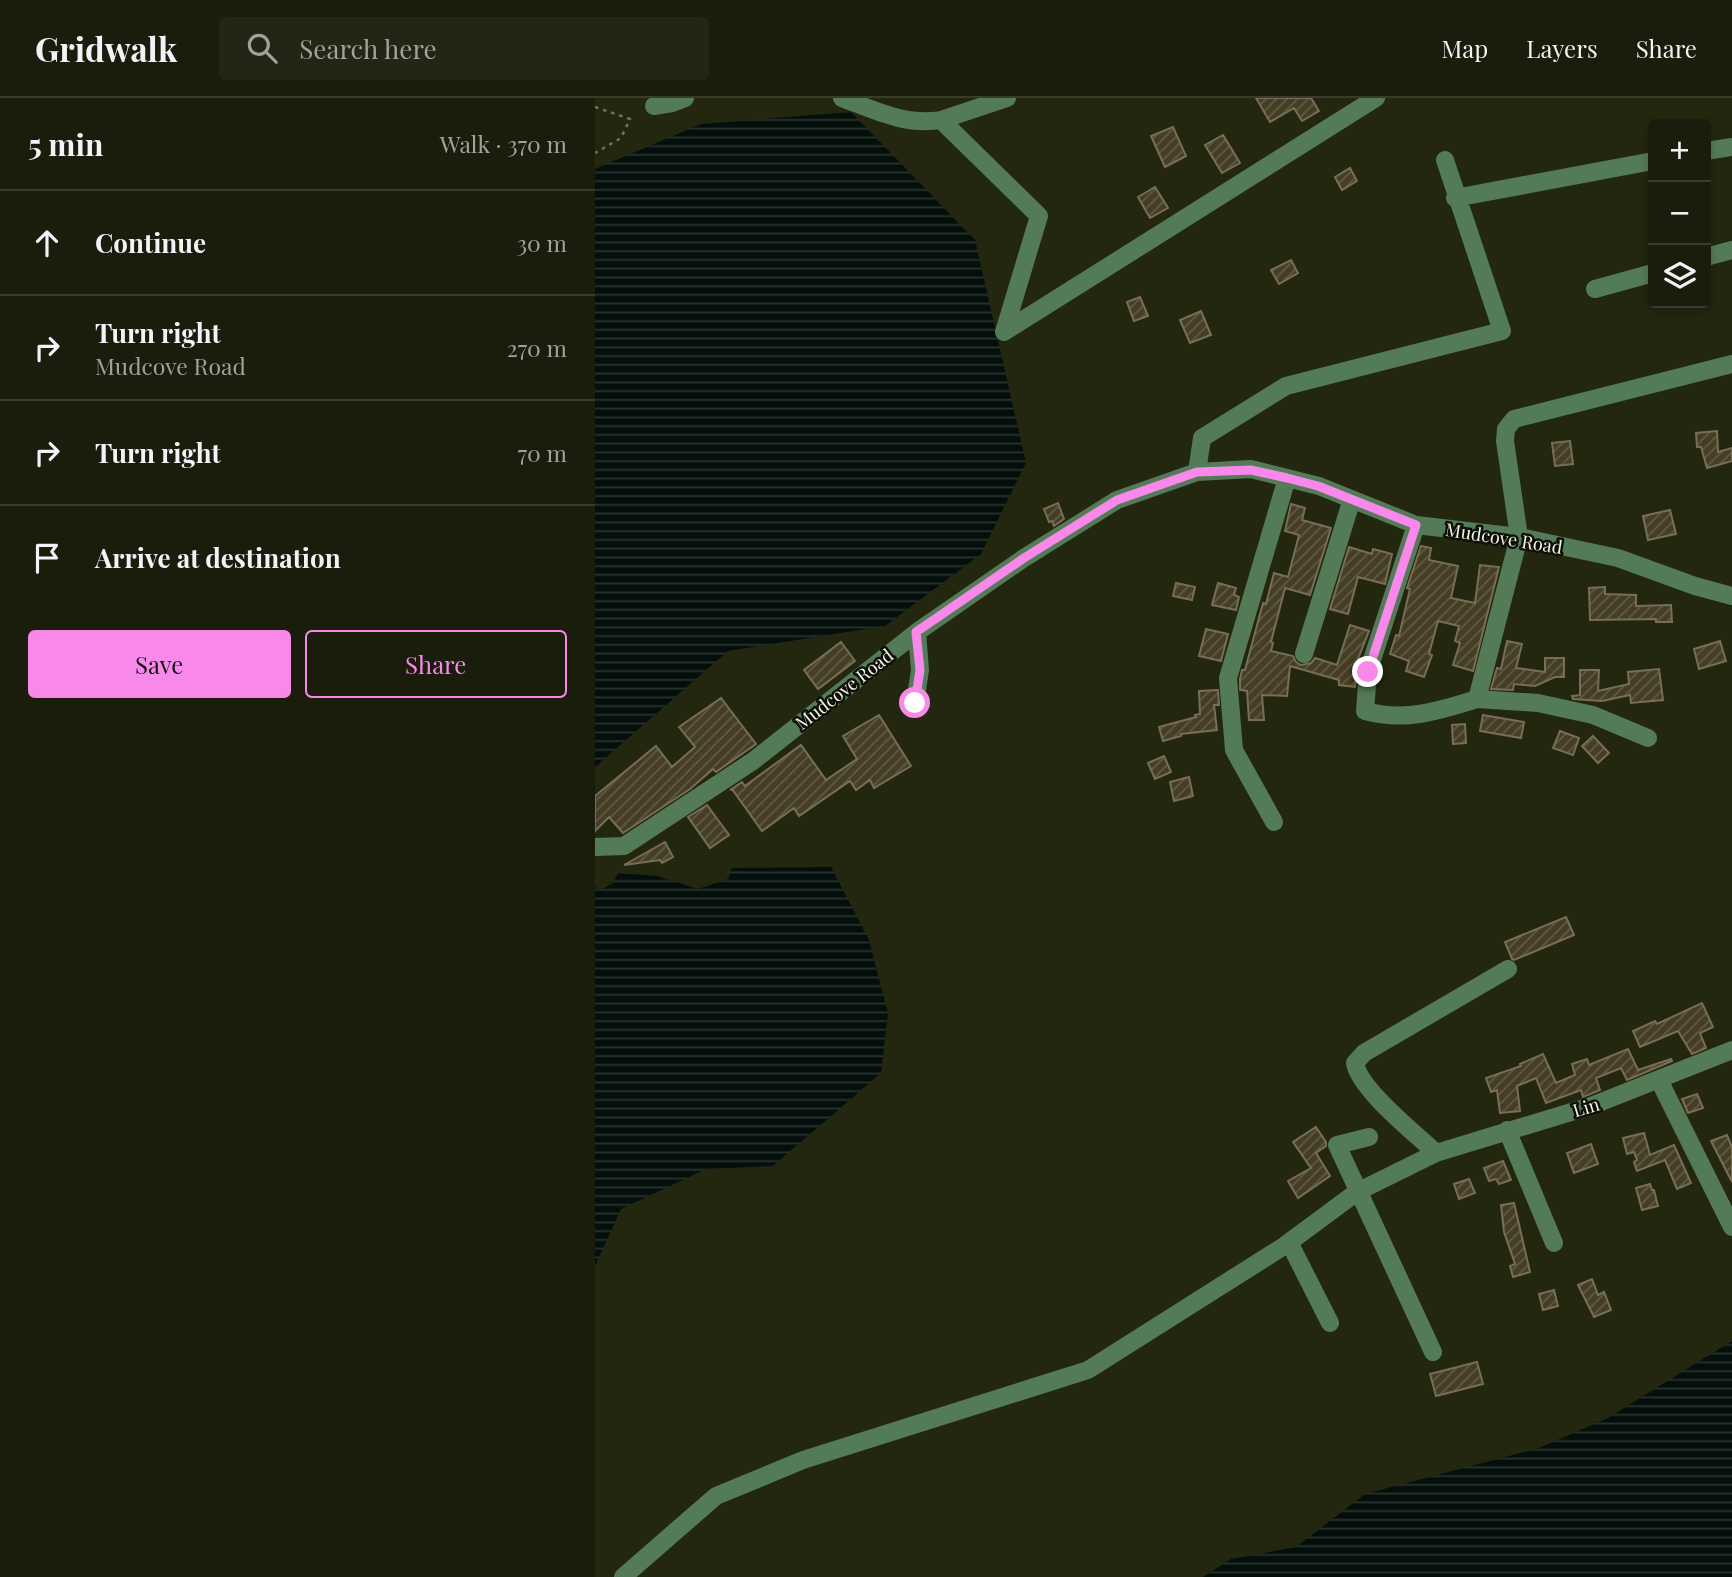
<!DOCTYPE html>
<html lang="en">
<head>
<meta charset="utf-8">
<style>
	:root { --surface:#1a1d0c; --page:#232615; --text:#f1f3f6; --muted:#9fa29d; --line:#383b2d; --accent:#f888ea }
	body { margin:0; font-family:"Playfair Display",serif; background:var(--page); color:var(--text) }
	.controls { position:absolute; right:21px; top:21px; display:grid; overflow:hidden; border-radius:7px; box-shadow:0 4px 10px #0003 }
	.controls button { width:63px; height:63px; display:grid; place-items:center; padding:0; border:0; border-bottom:2px solid var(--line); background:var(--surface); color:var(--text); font:35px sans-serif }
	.stop { position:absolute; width:21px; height:21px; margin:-16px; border:5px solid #f888ea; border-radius:50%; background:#fff }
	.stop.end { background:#f888ea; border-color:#fff; box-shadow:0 2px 7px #0008 }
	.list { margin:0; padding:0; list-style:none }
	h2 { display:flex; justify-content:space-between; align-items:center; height:91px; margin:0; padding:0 28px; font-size:30px }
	h2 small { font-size:23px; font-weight:400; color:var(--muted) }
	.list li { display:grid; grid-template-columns:46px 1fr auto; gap:21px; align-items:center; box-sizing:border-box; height:105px; padding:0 28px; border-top:2px solid var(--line) }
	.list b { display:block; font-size:26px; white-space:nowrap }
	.list p { margin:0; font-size:23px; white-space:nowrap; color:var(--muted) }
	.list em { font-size:23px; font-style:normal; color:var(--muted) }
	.actions { display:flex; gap:14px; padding:21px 28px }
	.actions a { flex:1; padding:16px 0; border:2px solid var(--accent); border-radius:7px; text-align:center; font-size:24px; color:var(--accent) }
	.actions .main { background:var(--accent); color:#111 }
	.icon { flex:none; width:38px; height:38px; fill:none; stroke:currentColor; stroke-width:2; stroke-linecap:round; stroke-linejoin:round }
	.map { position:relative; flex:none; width:1137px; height:1479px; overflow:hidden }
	header { display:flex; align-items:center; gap:42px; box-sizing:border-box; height:98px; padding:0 35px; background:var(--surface); border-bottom:2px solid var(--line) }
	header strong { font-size:33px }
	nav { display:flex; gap:38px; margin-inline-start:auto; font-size:24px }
	.search { width:490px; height:63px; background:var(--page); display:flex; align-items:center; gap:18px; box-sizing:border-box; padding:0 24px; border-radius:7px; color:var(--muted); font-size:26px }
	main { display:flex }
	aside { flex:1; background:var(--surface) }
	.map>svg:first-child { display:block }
	.water { fill:url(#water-rules) }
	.building { fill:url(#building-hatch); stroke:#786e55; stroke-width:2 }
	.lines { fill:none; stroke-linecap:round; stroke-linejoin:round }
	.path { stroke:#707460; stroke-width:2.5; stroke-dasharray:3.5 5; stroke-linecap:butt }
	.minor { stroke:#547b58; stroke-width:18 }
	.route { stroke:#f888ea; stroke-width:9 }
	.labels { text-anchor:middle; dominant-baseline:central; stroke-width:5; stroke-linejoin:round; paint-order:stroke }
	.street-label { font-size:18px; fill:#f1f4e6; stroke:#0d0f06 }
</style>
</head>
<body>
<header>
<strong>Gridwalk</strong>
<div class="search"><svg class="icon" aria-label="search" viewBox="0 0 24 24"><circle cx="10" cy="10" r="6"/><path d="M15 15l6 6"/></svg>Search here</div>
<nav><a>Map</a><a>Layers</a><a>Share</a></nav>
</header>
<main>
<aside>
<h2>5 min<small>Walk · 370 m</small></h2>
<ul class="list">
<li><svg class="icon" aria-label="ahead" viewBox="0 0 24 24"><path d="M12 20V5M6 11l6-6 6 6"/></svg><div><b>Continue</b></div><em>30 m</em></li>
<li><svg class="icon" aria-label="right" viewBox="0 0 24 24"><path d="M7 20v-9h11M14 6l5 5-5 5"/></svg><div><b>Turn right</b><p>Mudcove Road</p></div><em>270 m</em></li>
<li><svg class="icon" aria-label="right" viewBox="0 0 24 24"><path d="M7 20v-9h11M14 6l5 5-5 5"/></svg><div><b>Turn right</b></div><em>70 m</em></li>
<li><svg class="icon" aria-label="arrive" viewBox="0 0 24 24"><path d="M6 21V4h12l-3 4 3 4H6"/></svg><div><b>Arrive at destination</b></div></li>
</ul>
<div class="actions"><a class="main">Save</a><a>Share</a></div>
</aside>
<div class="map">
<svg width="1137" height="1479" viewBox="0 0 1137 1479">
	<defs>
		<pattern id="water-rules" width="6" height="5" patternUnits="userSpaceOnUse" patternTransform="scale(1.75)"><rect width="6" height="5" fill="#040f0c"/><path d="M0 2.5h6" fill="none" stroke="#29332f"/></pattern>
		<pattern id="building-hatch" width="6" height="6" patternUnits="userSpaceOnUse" patternTransform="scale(1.75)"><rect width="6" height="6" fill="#463d25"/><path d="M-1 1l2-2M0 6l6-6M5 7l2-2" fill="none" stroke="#615a45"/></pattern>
	</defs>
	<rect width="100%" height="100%" fill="#232710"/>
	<path class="water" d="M256,14L380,142L431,365L386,456L290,528L133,553L0,669V71L106,26Z
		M236,769L274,842L293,915L286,975L178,1068L111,1071L26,1111L0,1168V788L4,793L18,785L23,775L62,778L103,791L133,781L137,770Z
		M1137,1243V1479H608L636,1461L701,1449L770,1396L944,1350L1013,1320Z"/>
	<path class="building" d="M661,0H716L724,13L707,23L699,10L675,24Z
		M578,29L591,58L570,69L556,38Z
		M628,37L645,65L627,75L610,47Z
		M755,70L762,83L747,92L740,79Z
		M560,89L573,110L555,120L543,99Z
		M696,162L703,175L684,186L676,172Z
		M545,199L553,218L539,223L532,204Z
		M606,213L616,237L595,245L585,222Z
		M1122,333L1123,354L1137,350V363L1112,370L1106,349H1102L1101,335Z
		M975,343L978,366L960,368L957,345Z
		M463,405L469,421L459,428L457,423L454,424L449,411Z
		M696,406L710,410L707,422L736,430L715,497L690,490L676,544L678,545L676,553L698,558L701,564L706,567L716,565L720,560L742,567L755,527L774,533L763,561L760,589L744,587V582L695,568L692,598L667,597L669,622H654L652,593L645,592V581L647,572H650L668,505L671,506L679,475L693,479L704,437L690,433Z
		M1075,412L1081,436L1053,442L1048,418Z
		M826,448L836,450L834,462L863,468L856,500L880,505L885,467L904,469L878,573L858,567L865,545L860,543L864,528L843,523L834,556L837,557L829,579L811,573L814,563L795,556L801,537L804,538L815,491L812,490Z
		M754,449L777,456L778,451L797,456L790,486L763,479L753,516L735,511Z
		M581,485L600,489L597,502L578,498Z
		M623,485L641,490L639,497L644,499L641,512L617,507Z
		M1010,489V496L1041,497V508L1076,507L1077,524H1061V521L995,522L994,490Z
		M611,531L633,536L626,563L604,558Z
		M912,543L927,546L921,570L950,574V560H969V579H960L940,588L919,586L918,592L896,591L902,570L906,571Z
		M1125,543L1131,563L1104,571L1099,551Z
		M246,544L260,563L223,591L209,572Z
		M1064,571L1068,602L1036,605L1035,597L1007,603L978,601L977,598L985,597V572H1004L1003,593L1034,586L1033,574Z
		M623,592L624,607H619L622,632L586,636V638L568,643L564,629L601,619L600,617L605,616L604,593Z
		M126,600L161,646L121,674L118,671L95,691L28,735L14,719L0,733V698L61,648L77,669L100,649L84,629Z
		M284,617L316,668L279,690L275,682L261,692L255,683L204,718L199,710L167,733L137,691L135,692L147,684L150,688L206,647L231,682L262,661L248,638Z
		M888,617L929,624L926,640L885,633Z
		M870,626L871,645L858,646L857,627Z
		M965,633L984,640L978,657L958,650Z
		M998,638L1014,655L1003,665L987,648Z
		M569,658L576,674L560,681L553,665Z
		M594,679L598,698L579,703L575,684Z
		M112,707L134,737L115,750L93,719Z
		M70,744L78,759L67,765L65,762L29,767Z
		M971,819L979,837L919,862L917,861L910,844Z
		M1107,905L1118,929L1105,935L1111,950L1097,956L1083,933L1045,949L1038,933L1060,923L1062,926Z
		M1033,951L1043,972L1076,961L1077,963L1032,982L1026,970L1001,980L1005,992L988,999L986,992L951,1005L941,980L922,988L925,1013L905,1015L902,992L896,994L891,980L926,968L925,966L948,956L961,985L980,977L977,966L992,961L994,967Z
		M1102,996L1108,1010L1093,1015L1087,1001Z
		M721,1029L731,1044V1048L721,1055L735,1078L703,1100L693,1083L716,1070L698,1044Z
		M1049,1035L1055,1057L1079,1047L1096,1085L1082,1091L1070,1062L1042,1073L1039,1064L1042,1062L1039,1054L1032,1056L1028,1040Z
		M1132,1037L1137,1049V1084L1116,1043Z
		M996,1046L1003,1066L979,1075L972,1055Z
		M908,1063L916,1082L904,1086L901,1081L894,1083L889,1070Z
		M874,1081L880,1095L864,1101L859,1086Z
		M1055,1086L1057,1092H1059L1063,1108L1047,1112L1041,1090Z
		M919,1105L935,1174L918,1179L915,1168L920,1166L909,1134L906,1107Z
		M997,1181L1003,1197L1009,1194L1016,1212L999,1219L983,1187Z
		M959,1192L963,1208L948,1212L944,1196Z
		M882,1264L888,1286L841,1298L835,1276Z"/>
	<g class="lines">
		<path class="path" d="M0,9L35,21L26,40L0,55"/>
		<path class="minor" d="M247,0C279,12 311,28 346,22L444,118L409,234
			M59,8L77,5L90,0
			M346,22L412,0
			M1111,53L1137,49
			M860,100L1058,63
			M1111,159L1137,152
			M1000,191L1058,175
			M409,234L781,0
			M602,374L607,340L691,288L907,233L850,62
			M821,427L773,574L770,613C811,624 843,613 882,601
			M709,556L757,401
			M320,605L325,572L322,534
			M1053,640L998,617L943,605L882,601L924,439L910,343L911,331L919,321L1137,266
			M679,724L639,652L633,580L692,380
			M0,749L29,748L158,663L322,534L429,460L522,402L602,374L656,371L724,388L821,427L924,439L1023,460L1100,488L1137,498
			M1064,982L1137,1129
			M912,1032L959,1145
			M774,1039L742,1047L838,1254
			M841,1055C821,1036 764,991 760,965L769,955L913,871
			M694,1144L735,1225
			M28,1479L121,1398L208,1362L493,1272L689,1148L762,1094L841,1055L996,1008L1137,952"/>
	</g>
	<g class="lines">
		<path class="route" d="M320,605L325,572L321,534L429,460L522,402L602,374L656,372L692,380L723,388L821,427L773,574"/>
	</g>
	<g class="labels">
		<g class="street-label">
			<text transform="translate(909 440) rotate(9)">Mudcove Road</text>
			<text transform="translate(249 591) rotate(-38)">Mudcove Road</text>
			<text transform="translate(991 1009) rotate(-17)">Lin</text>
		</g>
	</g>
</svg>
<div class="controls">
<button>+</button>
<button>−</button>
<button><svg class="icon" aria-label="layers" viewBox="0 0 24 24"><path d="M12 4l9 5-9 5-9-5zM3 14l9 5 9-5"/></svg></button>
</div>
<div class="stop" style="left:320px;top:605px"></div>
<div class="stop end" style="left:773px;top:574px"></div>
</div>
</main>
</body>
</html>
